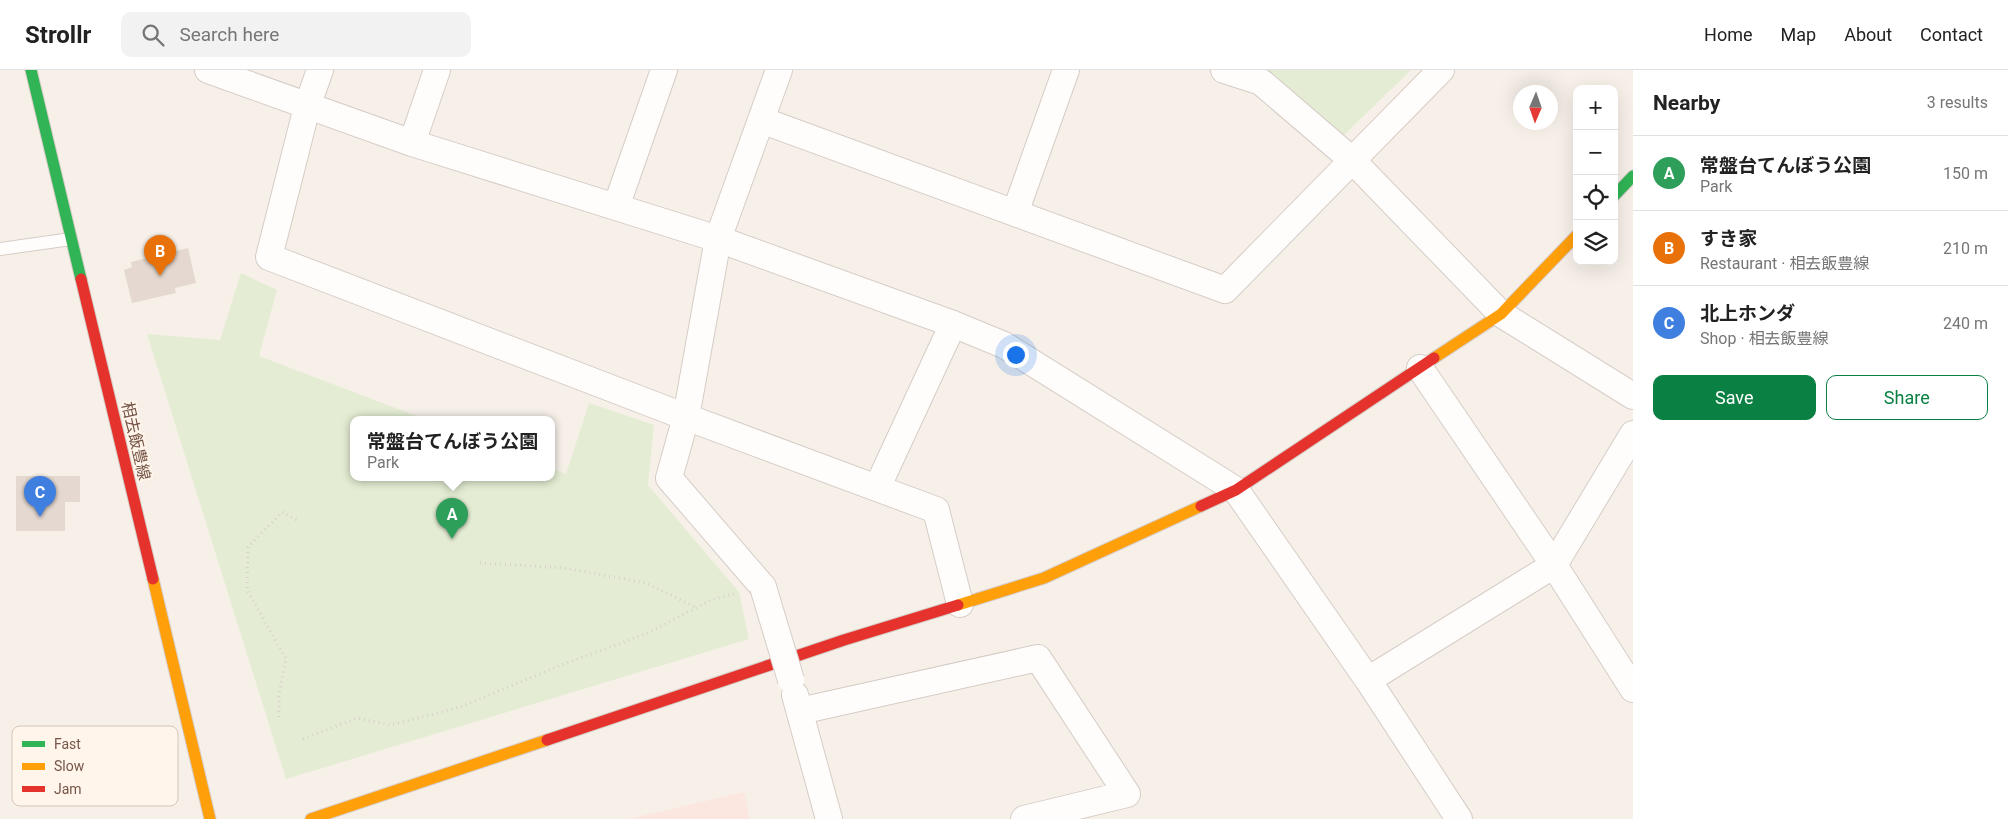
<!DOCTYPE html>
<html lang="en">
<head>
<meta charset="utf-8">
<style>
	:root { --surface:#fff; --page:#f2f2f2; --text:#222; --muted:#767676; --line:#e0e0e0; --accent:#0b8043 }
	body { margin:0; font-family:Roboto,"Noto Sans JP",sans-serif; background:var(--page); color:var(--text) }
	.controls { position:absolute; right:15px; top:15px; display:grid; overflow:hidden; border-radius:10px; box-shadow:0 5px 20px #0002 }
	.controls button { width:45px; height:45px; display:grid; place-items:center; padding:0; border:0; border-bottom:1px solid var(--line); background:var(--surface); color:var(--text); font:25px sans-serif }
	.compass { position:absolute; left:1513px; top:15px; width:45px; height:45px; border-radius:50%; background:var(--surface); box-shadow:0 5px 20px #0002; rotate:182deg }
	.you { position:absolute; left:1015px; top:284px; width:18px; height:18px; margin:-12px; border:4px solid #fff; border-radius:50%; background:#1a73e8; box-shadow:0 0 0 8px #1a73e833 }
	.badge { display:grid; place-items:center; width:32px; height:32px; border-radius:50%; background:var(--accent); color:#fff; font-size:16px; font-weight:700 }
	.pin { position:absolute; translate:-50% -41px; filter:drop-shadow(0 1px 2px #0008) }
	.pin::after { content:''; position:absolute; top:26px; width:18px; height:15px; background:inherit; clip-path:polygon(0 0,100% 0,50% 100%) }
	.popup { position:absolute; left:350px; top:346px; width:205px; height:65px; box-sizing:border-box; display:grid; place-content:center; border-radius:10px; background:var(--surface); filter:drop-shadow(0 1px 4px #0005); font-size:16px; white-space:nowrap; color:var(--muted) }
	.popup b { font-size:19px; color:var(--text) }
	.popup::after { content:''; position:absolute; left:50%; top:100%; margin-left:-10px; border:10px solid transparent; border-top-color:var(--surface) }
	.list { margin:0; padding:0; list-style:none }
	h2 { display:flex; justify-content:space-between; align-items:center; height:65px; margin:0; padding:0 20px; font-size:21px }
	h2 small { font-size:16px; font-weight:400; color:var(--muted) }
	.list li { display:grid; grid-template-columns:32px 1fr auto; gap:15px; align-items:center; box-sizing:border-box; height:75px; padding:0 20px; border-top:1px solid var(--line) }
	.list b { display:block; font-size:19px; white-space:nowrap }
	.list p { margin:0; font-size:16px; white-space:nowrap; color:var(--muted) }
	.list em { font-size:16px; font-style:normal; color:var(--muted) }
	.actions { display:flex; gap:10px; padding:15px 20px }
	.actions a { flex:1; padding:11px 0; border:1px solid var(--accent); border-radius:10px; text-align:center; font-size:18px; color:var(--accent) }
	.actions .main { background:var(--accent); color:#fff }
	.icon { flex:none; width:28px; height:28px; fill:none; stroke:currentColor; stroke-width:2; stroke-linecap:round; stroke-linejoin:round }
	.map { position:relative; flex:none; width:1633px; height:749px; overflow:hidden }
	header { display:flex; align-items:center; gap:30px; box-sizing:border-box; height:70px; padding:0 25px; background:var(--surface); border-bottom:1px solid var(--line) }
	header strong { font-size:24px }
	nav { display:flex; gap:28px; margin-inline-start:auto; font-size:18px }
	.search { width:350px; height:45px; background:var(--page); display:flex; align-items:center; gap:12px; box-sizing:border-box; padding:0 18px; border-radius:10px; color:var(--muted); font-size:19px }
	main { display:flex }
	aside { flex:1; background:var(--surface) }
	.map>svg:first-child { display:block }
	.commercial { fill:#fbe7df }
	.green { fill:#e4edd3 }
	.building { fill:#e4d8d0 }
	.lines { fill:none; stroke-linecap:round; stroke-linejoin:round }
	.lane-casing { stroke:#d6ccc6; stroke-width:14 }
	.street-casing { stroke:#d6ccc6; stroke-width:28 }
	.fast-casing { stroke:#d6ccc6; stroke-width:13 }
	.slow-casing { stroke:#d6ccc6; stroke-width:13 }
	.jam-casing { stroke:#d6ccc6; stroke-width:13 }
	.path { stroke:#d9d0cc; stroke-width:3; stroke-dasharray:1 4; stroke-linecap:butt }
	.lane { stroke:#fefdfc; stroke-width:12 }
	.street { stroke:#fefdfc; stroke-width:26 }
	.fast { stroke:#30b455; stroke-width:11 }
	.slow { stroke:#ff9f0a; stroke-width:11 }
	.jam { stroke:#e5322d; stroke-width:11 }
	.street-bridge-casing { stroke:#d6ccc6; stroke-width:28; stroke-linecap:butt }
	.street-bridge { stroke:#fefdfc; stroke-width:26 }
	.labels { text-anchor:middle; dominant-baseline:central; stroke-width:4; stroke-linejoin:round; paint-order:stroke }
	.street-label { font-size:16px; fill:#765548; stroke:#fff5ea }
	.key { fill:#fff5ea; stroke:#d6c5b9; stroke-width:1 }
	.key-label { font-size:14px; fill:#765548 }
</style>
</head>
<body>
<header>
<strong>Strollr</strong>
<div class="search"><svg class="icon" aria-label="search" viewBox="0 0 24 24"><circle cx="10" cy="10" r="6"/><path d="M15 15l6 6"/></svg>Search here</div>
<nav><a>Home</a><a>Map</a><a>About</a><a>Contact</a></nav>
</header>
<main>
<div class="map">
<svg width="1633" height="749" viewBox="0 0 1633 749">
	<rect width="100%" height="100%" fill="#f7f0e9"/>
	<path class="commercial" d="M744,722L750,749H628Z"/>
	<path class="green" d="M1264,0H1411L1342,67Z
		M241,203L277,220L259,286L427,350H353V408H551V398L566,404L589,333L654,355L648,415L739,522L749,569L286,709L147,264L220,270Z"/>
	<path class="building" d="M188,178L196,213L175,218L176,223L132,233L124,200L132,197L131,192Z
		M16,406H80V432H65V461H16Z"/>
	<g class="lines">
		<g class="lane-casing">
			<path id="lane" d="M0,179L71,169"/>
		</g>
		<g class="street-casing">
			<path id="street" d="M208,0L412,73L718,169L953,254L1004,275L1236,420L1368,610L1459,749
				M320,0L307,37L269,187L686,347L936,440L960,534
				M1224,0L1261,12L1352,90L1501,244L1633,326
				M761,50L1225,220L1441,0
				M412,73L437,0
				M616,137L664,0
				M1015,143L1066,0
				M1420,298L1554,495L1633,619
				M877,418L953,254
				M763,517L669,408L686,347L718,169L779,0
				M1368,610L1554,495L1633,364
				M795,625L829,749
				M800,641L1038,588L1127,724L1024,749"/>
		</g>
		<g class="fast-casing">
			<path id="fast" d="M31,0L81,209
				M1614,126L1633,106"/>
		</g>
		<g class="slow-casing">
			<path id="slow" d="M1434,288L1501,244L1577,165
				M153,509L210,749
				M958,535L1044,508L1201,436
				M311,749L547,670"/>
		</g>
		<g class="jam-casing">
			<path id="jam" d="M81,209L153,509
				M1201,436L1236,420L1434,288
				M547,670L844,570L958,535"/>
		</g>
		<path class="path" d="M480,493L564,498L646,513L695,537
			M279,647V624L286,589L247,520L248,477L282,442L299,451
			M303,669L357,648L390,655L460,637L564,594L648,563L711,530L734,524"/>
		<use href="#lane" class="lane"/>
		<use href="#street" class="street"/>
		<use href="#fast" class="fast"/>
		<use href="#slow" class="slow"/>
		<use href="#jam" class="jam"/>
		<g class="street-bridge-casing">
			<path id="street-bridge" d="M763,517L791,610"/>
		</g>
		<use href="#street-bridge" class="street-bridge"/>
	</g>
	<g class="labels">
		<g class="street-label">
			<text transform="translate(136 371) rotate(77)">相去飯豊線</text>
		</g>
	</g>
	<rect x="12" y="656" width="166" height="80" rx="8" class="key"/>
	<rect x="22" y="671" width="23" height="6" fill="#30b455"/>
	<rect x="22" y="693" width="23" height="7" fill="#ff9f0a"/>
	<rect x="22" y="716" width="23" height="6" fill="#e5322d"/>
	<g class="key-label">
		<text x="54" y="679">Fast</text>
		<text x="54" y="701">Slow</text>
		<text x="54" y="724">Jam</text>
	</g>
</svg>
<div class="controls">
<button>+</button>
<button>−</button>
<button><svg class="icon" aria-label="locate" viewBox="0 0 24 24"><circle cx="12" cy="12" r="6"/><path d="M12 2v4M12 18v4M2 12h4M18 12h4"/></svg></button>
<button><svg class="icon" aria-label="layers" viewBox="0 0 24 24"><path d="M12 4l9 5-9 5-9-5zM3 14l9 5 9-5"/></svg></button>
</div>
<svg class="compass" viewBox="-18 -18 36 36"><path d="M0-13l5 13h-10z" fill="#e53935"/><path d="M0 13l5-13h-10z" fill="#767676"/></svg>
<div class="you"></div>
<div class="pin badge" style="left:452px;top:469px;background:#2e9e5b">A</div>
<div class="popup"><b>常盤台てんぼう公園</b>Park</div>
<div class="pin badge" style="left:160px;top:206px;background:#e8710a">B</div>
<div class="pin badge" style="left:40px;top:447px;background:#3f7fe0">C</div>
</div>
<aside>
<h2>Nearby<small>3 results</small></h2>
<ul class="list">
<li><span class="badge" style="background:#2e9e5b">A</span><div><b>常盤台てんぼう公園</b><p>Park</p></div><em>150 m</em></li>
<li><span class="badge" style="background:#e8710a">B</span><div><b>すき家</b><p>Restaurant · 相去飯豊線</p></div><em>210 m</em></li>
<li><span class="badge" style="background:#3f7fe0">C</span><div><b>北上ホンダ</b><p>Shop · 相去飯豊線</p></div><em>240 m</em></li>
</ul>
<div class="actions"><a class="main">Save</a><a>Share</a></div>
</aside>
</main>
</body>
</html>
